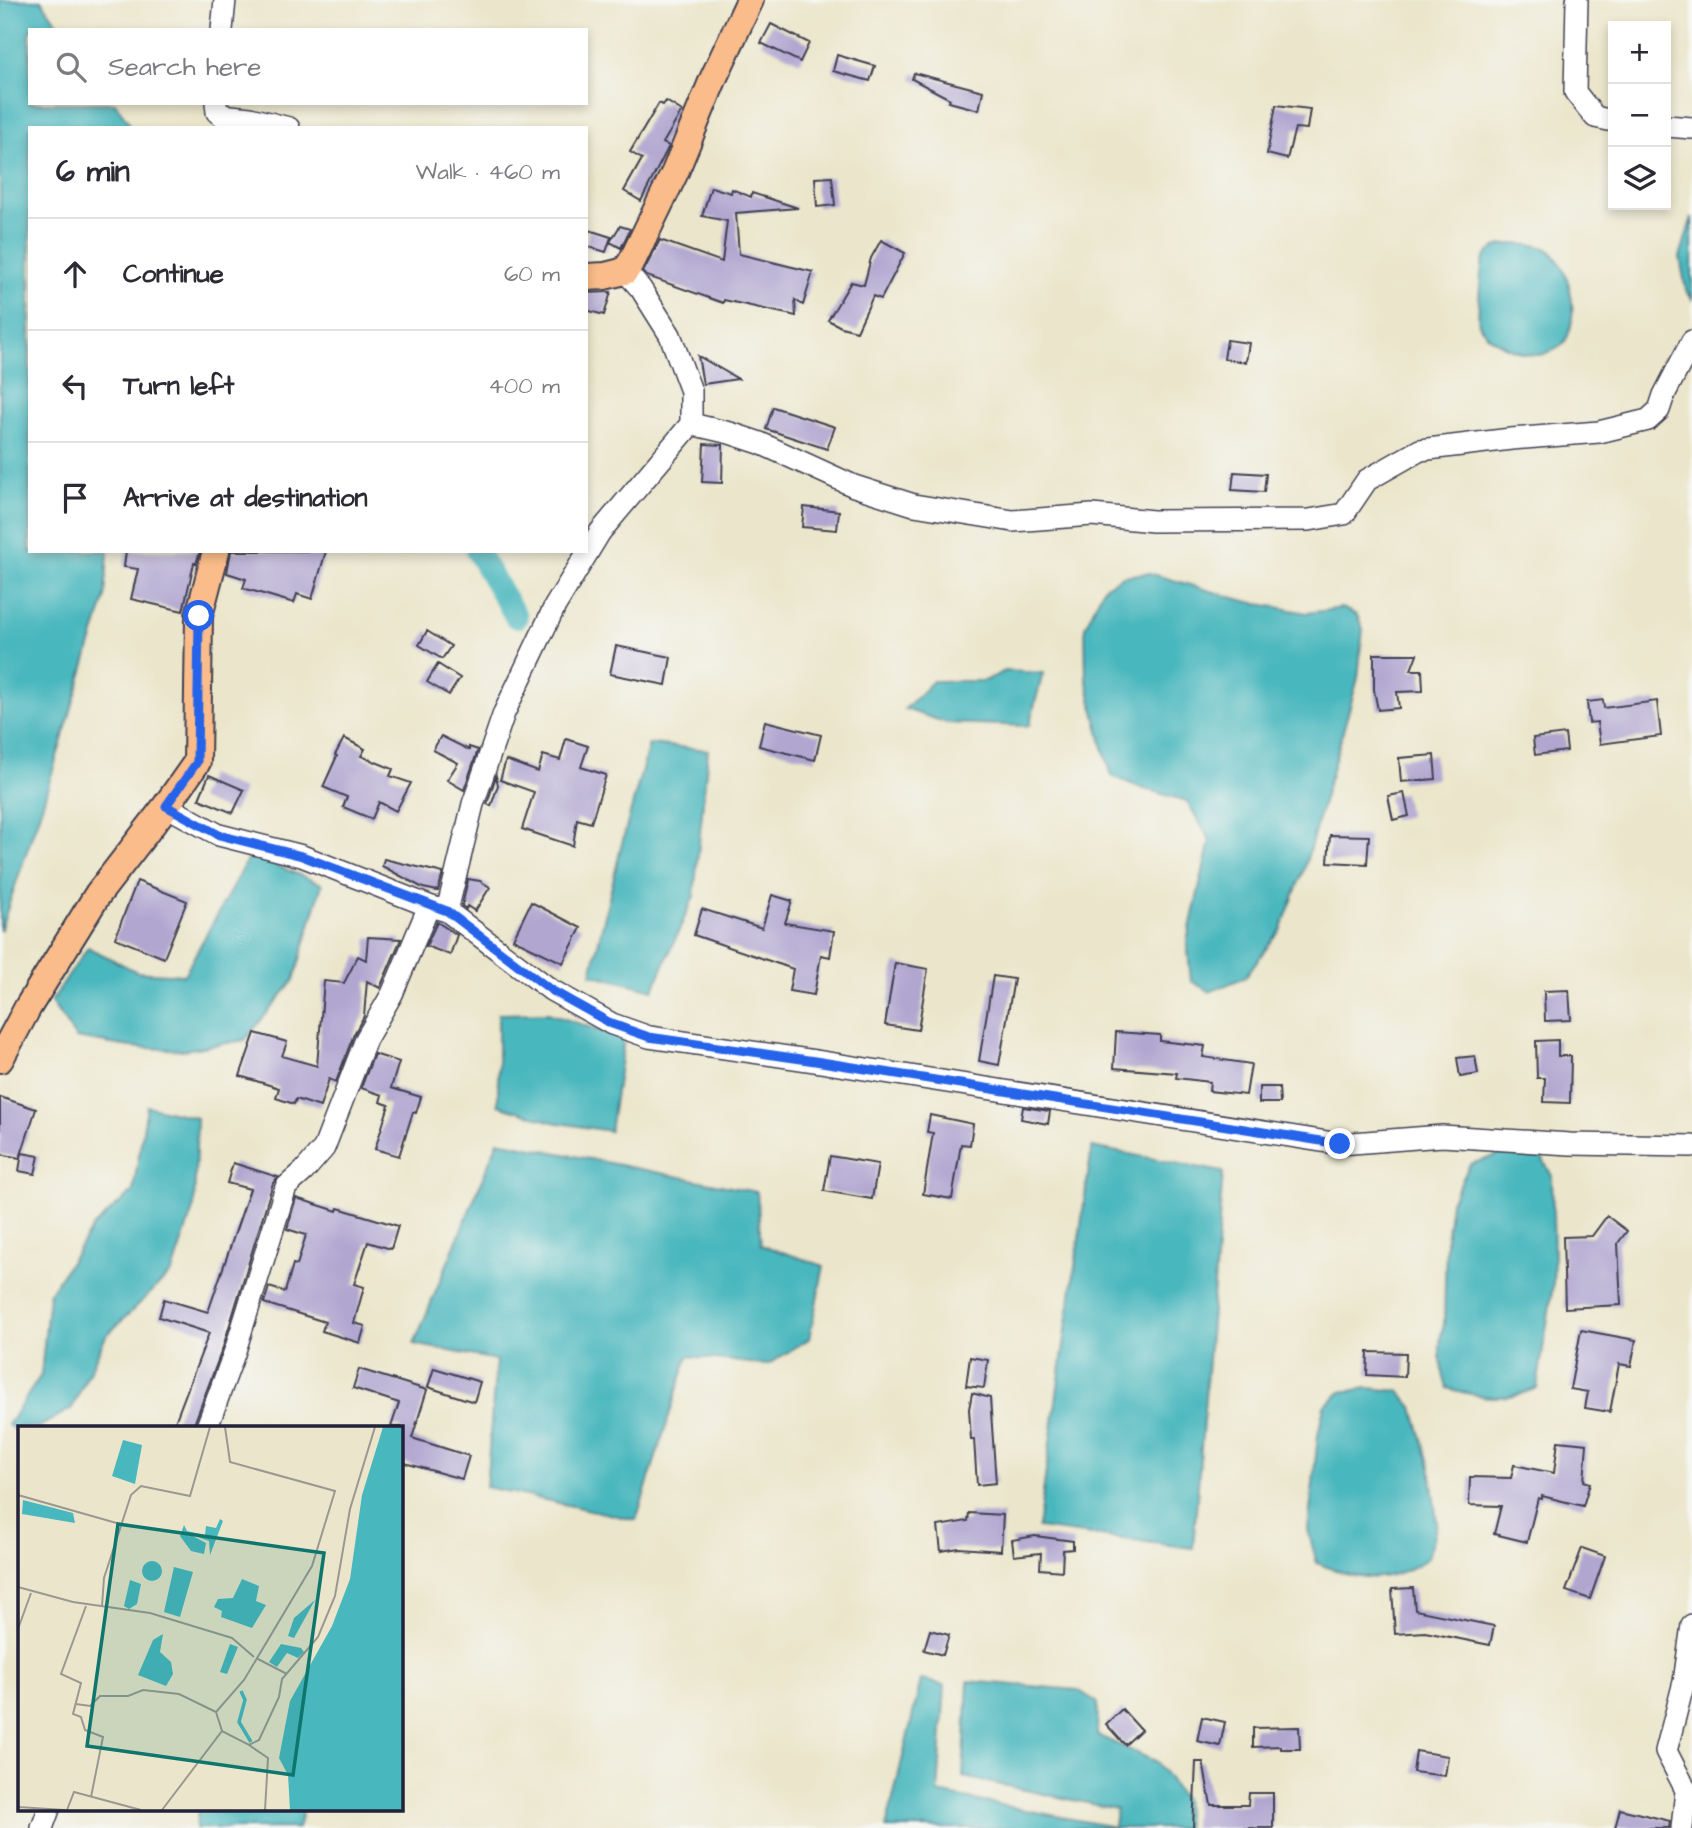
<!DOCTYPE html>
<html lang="en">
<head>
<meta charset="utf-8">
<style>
	:root { --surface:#fff; --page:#f7f7f7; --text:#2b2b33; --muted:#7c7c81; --line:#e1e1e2 }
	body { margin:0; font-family:"Architects Daughter",sans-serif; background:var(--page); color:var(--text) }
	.controls { position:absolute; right:21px; top:21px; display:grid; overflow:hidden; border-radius:0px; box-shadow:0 4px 10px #0003 }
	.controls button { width:63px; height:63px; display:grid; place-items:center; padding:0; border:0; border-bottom:2px solid var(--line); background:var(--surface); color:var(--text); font:35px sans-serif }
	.stop { position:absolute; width:21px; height:21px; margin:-16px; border:5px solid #2563eb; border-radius:50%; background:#fff }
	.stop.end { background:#2563eb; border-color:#fff; box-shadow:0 2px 7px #0008 }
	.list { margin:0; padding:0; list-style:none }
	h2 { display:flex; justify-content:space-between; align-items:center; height:91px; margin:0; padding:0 28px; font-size:30px }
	h2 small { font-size:23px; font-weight:400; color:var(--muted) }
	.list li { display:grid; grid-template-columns:46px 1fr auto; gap:21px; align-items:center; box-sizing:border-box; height:112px; padding:0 28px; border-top:2px solid var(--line) }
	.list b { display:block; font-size:26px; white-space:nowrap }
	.list em { font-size:23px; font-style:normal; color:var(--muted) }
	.icon { flex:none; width:38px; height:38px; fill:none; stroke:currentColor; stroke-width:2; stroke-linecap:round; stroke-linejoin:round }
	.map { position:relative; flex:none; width:1692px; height:1828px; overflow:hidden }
	.search { position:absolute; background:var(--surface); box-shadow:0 4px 10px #0003; left:28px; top:28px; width:560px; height:77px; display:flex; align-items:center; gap:18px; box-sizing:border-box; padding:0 24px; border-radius:0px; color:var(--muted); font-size:26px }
	.panel { position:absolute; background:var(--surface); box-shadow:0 4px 10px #0003; left:28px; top:126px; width:560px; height:427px; border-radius:0px }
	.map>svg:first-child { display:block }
	.water { fill:#48b7be; stroke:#356c7c; stroke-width:2 }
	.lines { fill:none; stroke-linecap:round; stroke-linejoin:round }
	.canal { stroke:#48b7be; stroke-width:23 }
	.building { fill:#b0a6d0 }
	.minor-casing { stroke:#403f51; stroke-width:24 }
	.major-casing { stroke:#403f51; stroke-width:30 }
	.minor { stroke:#fff; stroke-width:21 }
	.major { stroke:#f9bc8a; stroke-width:26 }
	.route { stroke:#2563eb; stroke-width:9 }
	.inset-river { fill:none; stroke:#48b7be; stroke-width:3.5 }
	.inset-road { fill:none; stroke:#9b9891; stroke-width:2 }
	.view { fill:#0f766e; fill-opacity:0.15; stroke:#0f766e; stroke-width:3.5 }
	.inset-edge { fill:none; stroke:#22223b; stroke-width:3.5 }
</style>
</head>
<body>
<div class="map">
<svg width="1692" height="1828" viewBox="0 0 1692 1828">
	<rect width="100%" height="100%" fill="#f6f6f2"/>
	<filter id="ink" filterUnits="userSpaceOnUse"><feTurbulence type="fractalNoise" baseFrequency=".0143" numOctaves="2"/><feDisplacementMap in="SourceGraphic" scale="14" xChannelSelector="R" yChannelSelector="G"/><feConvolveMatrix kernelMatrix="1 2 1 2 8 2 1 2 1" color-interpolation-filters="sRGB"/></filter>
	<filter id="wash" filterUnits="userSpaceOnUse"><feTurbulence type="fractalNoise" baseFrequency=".00686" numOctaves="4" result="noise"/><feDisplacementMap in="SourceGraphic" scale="28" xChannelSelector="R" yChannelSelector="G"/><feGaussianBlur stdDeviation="1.57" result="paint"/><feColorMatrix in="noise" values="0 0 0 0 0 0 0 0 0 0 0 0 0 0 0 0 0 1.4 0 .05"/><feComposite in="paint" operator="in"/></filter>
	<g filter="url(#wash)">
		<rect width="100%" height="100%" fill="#ebe6cb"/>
		<path class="water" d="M0,0H41L62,30H30V103H115L129,123V128H30V551H108L105,598L43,803L0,931Z
			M1692,217V299L1686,290L1680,257Z
			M1513,244C1523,245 1537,244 1545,248C1572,261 1586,337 1554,350C1550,351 1543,355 1539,355C1521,356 1487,341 1479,324C1477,320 1481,267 1483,261C1484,257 1490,251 1493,249C1499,244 1507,245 1513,244Z
			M1149,573L1245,601L1307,613L1342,608L1357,615L1363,629L1358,678L1305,866L1281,929L1245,977L1210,992L1191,981L1187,941L1210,841L1187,801L1144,789L1112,776L1103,748L1086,678L1085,627L1104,587L1123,576Z
			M1005,671L1043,673L1029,726L947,723L905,709L933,681H985Z
			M649,744L708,750L694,896L653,990L591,974L621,847Z
			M250,855L322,884L294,980L245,1040L184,1050L130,1047L76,1038L51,1002L88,947L137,972L184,975Z
			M548,1013L624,1039L610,1131L553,1122L498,1105V1014Z
			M147,1106L197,1118L194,1206L172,1272L106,1336L72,1408L39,1427H19V1433L8,1425L41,1375L49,1294L93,1227L133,1191Z
			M498,1141L757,1192L761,1245L824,1266L809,1339L767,1365L688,1356L636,1520L486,1487L496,1360L414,1344Z
			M1092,1147L1223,1172L1193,1548L1038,1528Z
			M1508,1152L1540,1154L1552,1176L1554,1257L1553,1286L1537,1388C1504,1402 1481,1398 1447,1388C1441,1369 1436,1344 1444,1325L1446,1240L1451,1202L1470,1164Z
			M1368,1388L1399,1391L1413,1407L1430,1467L1437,1523L1428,1558C1389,1585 1360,1581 1317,1563L1308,1530L1318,1435L1324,1406L1341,1392Z
			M921,1680L945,1685L938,1793L1114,1827L1116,1809L963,1777L968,1681L1078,1690L1098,1703L1097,1735L1157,1762L1184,1800L1186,1828H886Z
			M198,1809H303L298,1828H196Z"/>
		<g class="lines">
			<path class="canal" d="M477,551L516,617"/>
		</g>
		<g id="blocks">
			<path class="building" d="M771,24L809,43L800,62L761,43Z
				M837,55L875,66L870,81L833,71Z
				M914,73L983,91L979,110L949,102L950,99L912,79Z
				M666,101L682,111L663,143L669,146L641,201L624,191L642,159L630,152L659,103L663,105Z
				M1276,105L1310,109L1307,129L1295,128L1287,159L1267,154Z
				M832,177L835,205L817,207L815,178Z
				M711,187L731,193L732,189L751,197L752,193L798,208L736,213L739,254L813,272L803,305L795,300L796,316L724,300L723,303L647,276L643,272L660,240L722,262L727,221L702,216Z
				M620,226L630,229L621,248L610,242Z
				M589,230L611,237L606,252L586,246Z
				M881,240L905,253L881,299L873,296L857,331L841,327L828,320L851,282L864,285L871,258Z
				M611,292L604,315L586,310V293Z
				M1227,340L1249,343L1246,362L1224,359Z
				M698,356L738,379L703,384Z
				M773,407L835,427L827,449L766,429Z
				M704,444L723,445L722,483L702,482Z
				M1234,472L1266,474L1264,492L1232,490Z
				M804,507L839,511L837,530L802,527Z
				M126,551H200L196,564L194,563L183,611L131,599L138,569L124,567Z
				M231,551H326L312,599L297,594L294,603L243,588L246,579L227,573Z
				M427,631L451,646L442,659L419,645Z
				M616,646L671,657L666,685L610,674Z
				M1374,654H1417L1411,670H1422L1423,691L1397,692L1399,708L1378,710L1374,690Z
				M438,664L460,678L449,695L427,682Z
				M1603,700L1604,708L1657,701L1661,736L1600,744L1597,722L1589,723L1587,702Z
				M765,721L821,735L815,760L759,746Z
				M1565,734L1567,751L1535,755L1533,738Z
				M441,736L469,750V747L478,750L464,790L447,780L458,763L433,750Z
				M344,738L365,749L361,756L393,769L390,776L411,783L396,811L379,802L372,819L343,807L347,797L323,787L337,756L335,755Z
				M566,739L588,746L581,767L606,775L591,823L577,819L573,846L522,829L534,792L500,780L506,760L538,772L543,755L560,760Z
				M1434,755L1436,779L1401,782L1399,758Z
				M209,775L244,790L233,813L199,799Z
				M496,776L498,785L491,806L487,804Z
				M1404,793L1409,816L1393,820L1388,796Z
				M1330,835L1369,836L1367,864L1328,862Z
				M384,859L443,873L438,891L423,888L382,866Z
				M468,879L480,881L490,887L475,911L467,906L466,909L462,906Z
				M137,881L187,901L164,958L115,938Z
				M772,895L792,901L785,923L834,931L830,957L821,955L814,995L789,991L793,969L694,935L702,909L762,928Z
				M531,902L581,928L563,963L513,939Z
				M437,922L457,935L450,955L426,946Z
				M368,937L401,939L380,988L367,981L364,1016L354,1034L336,1082L329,1079L320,1107L296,1099L294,1104L276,1098L279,1088L240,1076L255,1033L287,1042L282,1056L317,1066L324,981L344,983L358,956L366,960Z
				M895,963L928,969L918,1030L885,1025Z
				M993,976L1014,979L999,1065L979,1061Z
				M1569,990L1571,1020L1545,1021L1544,991Z
				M1116,1032L1160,1035V1041L1205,1046L1203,1057L1251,1064L1246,1095L1209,1091L1210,1082L1176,1078L1177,1073L1114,1068Z
				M1558,1040V1056H1571L1570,1103L1544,1102L1545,1078H1537L1536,1041Z
				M374,1054L399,1062L391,1088L421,1097L416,1113L413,1112L399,1156L375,1149L389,1105L380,1102L382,1095L361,1088Z
				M1475,1056L1478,1074L1460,1077L1457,1058Z
				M1259,1087H1279L1280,1103H1259Z
				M0,1097L36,1109L20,1158L0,1154Z
				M1023,1107L1050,1111L1048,1124L1021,1119Z
				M930,1115L973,1124L970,1145L961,1144L952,1199L923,1194L933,1133L927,1132Z
				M22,1153L39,1156L35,1174L19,1171Z
				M830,1156L878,1164L872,1199L824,1191Z
				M233,1163L278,1177L273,1183L223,1347L193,1427L175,1422L209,1333L159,1317L164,1299L208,1312L250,1189L227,1183Z
				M296,1198L337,1211L338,1208L398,1226L391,1249L368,1242L354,1284L364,1287L354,1323L365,1326L360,1343L322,1331L325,1322L264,1303L269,1287L285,1292L293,1264L297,1265L306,1235L287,1229Z
				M1607,1216L1627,1231L1618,1243L1621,1305L1565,1308L1563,1237L1592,1236Z
				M1581,1330L1636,1340L1631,1366L1619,1364L1610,1412L1585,1408L1588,1392L1570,1389Z
				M1368,1352L1406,1353L1405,1377L1367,1375Z
				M970,1357L988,1360L984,1388L966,1386Z
				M434,1368L480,1382L474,1402L428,1387Z
				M359,1369L427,1390L412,1438L469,1456L462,1479L401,1462V1427H391L399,1403L353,1388Z
				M972,1393L990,1398L996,1483L977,1485L974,1439H971L969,1409Z
				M1558,1441L1587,1444L1584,1481L1590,1483L1583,1506L1542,1496V1499L1538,1498L1527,1542L1494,1534L1501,1506L1469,1505L1470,1477L1511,1478L1514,1465L1554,1473Z
				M969,1513L1003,1515L1001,1551L959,1548L941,1551L938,1526L968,1521Z
				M1035,1536L1073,1541V1549L1063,1550L1062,1571L1040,1569L1041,1553L1014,1556L1012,1540Z
				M1582,1548L1605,1556L1590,1599L1566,1591Z
				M1413,1588L1415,1610L1494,1626L1490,1645L1425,1632L1395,1634L1392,1589Z
				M930,1630L949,1635L943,1655L924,1650Z
				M1122,1709L1141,1730L1125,1745L1106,1724Z
				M1202,1717L1225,1722L1220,1746L1197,1741Z
				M1299,1727L1300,1749H1281V1746L1253,1747V1728Z
				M1416,1751L1448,1756L1445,1776L1413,1772Z
				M1196,1762H1203L1211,1805H1248L1249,1793H1273V1828H1193Z
				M1620,1809L1670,1821L1669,1828H1615Z"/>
		</g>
	</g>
	<g filter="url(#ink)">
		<use href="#blocks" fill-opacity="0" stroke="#403f51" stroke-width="2"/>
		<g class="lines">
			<g class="minor-casing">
				<path id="minor" d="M1577,0L1575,92L1595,117L1613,121
					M222,30L225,0
					M216,103L217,112L221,115L250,118L289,128
					M1666,126L1692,128
					M691,424L730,433L760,443L854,486L914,505L1013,521L1092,515L1153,521L1309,520L1344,514L1367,480L1420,450L1511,439L1599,432L1648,420L1659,410L1664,395L1692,341
					M166,806L219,835L302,856L429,906
					M447,911L551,990L612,1024L649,1037L815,1061L1340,1144L1442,1136L1570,1144L1692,1146
					M207,1427L235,1351L286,1187L304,1171L324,1148L366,1039L392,994L429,906L447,911L473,804L504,713L555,606L600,532L691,424V391L670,335L641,289L625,271
					M42,1828L49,1809
					M1682,1828L1686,1790L1666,1751L1684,1682L1692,1625"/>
			</g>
			<g class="major-casing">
				<path id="major" d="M586,277L605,276L625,271L632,261L675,172L714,77L750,0
					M0,1059L28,1007L98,894L166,806L197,762L199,616L216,551"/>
			</g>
			<use href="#minor" class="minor"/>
			<use href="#major" class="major"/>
		</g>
	</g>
	<g class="lines" filter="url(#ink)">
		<path class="route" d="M199,616L197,762L166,806L219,835L302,856L447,911L551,990L612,1024L649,1037L815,1061L1340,1144"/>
	</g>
	<g transform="translate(18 1426)">
		<rect width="385" height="385" fill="#ebe6cb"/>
		<path d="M365,1H385V384H272L270,349L261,332L272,275L314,200L332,153L344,69ZM105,14L124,19L117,58L94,50ZM5,74L55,87L57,97L4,88ZM202,93L205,95L192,129L191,115L171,108L188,117L186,128L173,125L162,110L166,99L169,105L187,109L188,100L198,102ZM124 145a10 10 0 1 1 20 0a10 10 0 1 1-20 0ZM156,141L175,146L162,191L146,186ZM224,153L241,160L238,175L248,179L234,202L203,191L204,185L196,181L200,173L215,172ZM112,154L123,158L119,178L111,183L106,180ZM297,174L276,212L270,210L276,192ZM145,208L142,226L153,236L155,248L148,260L120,249L135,214ZM212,218L220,221L209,248L202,246ZM263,218L283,222L286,226L280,232L269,227L259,241L251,236Z" fill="#48b7be"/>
		<path class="inset-river" d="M223,265L227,274L221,296L233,316"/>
		<path class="inset-road" d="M0,69L102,98M0,161L55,176L132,187L214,212L236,231M68,180L43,248L63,257L55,288L63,291L67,304L85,311L73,371M84,180L86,152L113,69L123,60L172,70L192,1M0,203L13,167M238,232L269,248M58,278L72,280L82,270H110L125,264L161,268L198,286M204,305L198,286L226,254L294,140L317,65L212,36L207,1M231,319L250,332L247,384M0,381L47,384M49,384L56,366L123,384M144,384L204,305L231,319L241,314L261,271L264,253L300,211L317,170L332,83L357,1"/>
		<path class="view" d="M100,98L306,127L275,349L69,320Z"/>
		<rect width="385" height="385" class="inset-edge"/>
	</g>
</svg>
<div class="controls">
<button>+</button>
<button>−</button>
<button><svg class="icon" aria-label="layers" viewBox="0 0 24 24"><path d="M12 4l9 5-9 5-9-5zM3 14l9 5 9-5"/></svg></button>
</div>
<div class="stop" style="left:199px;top:616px"></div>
<div class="stop end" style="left:1340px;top:1144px"></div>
<div class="search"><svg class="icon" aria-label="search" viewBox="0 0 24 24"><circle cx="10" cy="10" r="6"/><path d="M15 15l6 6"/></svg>Search here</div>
<section class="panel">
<h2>6 min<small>Walk · 460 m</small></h2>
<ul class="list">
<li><svg class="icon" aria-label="ahead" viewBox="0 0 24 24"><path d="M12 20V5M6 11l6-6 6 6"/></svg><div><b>Continue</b></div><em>60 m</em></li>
<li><svg class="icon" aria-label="left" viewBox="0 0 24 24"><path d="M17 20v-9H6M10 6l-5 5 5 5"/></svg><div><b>Turn left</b></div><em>400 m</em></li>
<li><svg class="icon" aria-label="arrive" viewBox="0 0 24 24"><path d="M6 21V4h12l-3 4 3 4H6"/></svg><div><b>Arrive at destination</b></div></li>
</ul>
</section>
</div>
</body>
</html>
